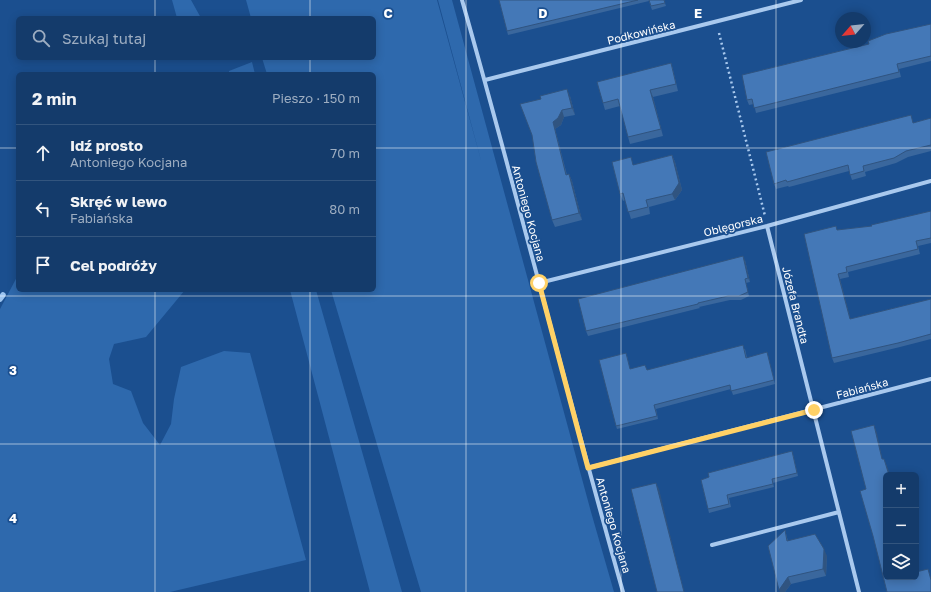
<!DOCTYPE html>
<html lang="pl">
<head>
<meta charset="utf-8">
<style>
	:root { --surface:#143b6b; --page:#1d4271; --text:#f1f3f6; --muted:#9dadc1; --line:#33557e }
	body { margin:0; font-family:"Golos Text",sans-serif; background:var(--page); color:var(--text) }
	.controls { position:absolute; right:12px; bottom:12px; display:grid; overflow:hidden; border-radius:6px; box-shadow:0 2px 10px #0003 }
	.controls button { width:36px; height:36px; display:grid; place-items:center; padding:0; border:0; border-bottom:1px solid var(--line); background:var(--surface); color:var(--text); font:20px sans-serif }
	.compass { position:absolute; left:835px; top:12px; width:36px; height:36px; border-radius:50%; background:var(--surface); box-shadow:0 2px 10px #0003; rotate:242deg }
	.stop { position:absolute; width:12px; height:12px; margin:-9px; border:3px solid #ffd166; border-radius:50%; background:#fff }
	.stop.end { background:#ffd166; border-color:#fff; box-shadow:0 1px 4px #0008 }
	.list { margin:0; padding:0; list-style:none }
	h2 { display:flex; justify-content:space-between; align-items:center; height:52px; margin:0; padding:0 16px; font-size:17px }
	h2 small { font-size:13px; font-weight:400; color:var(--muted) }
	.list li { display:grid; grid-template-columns:26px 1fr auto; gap:12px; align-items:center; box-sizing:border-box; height:56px; padding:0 16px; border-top:1px solid var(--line) }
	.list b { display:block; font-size:15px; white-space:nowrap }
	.list p { margin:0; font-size:13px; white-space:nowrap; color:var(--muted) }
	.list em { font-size:13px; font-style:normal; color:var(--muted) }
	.icon { flex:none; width:22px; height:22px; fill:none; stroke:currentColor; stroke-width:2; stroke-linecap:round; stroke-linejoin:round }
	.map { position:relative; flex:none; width:931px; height:592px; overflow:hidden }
	.search { position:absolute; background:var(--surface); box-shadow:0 2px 10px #0003; left:16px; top:16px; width:360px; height:44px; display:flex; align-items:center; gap:10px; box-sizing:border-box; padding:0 14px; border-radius:6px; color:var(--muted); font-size:15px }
	.panel { position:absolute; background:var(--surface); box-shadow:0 2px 10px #0003; left:16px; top:72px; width:360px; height:220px; border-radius:6px }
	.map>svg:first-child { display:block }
	.green { fill:#2e69ad }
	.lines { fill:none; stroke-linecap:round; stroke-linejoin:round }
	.stream { stroke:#9cc4f0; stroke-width:5.5 }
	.path { stroke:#a9c9ee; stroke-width:2.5; stroke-dasharray:2 3; stroke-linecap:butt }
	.street { stroke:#a9c9ee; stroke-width:4 }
	.wall { fill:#3a679d }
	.shaded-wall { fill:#305480 }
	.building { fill:#4478b7; stroke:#305480 }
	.route { stroke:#ffd166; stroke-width:5 }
	.grid { fill:none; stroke:#fff; stroke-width:1; stroke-opacity:0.55 }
	.labels { text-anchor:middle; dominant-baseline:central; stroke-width:3.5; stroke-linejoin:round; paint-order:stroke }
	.street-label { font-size:11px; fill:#fff; stroke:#1b4f8f }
	.grid-label { font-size:13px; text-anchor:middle; font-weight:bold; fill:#fff; stroke:#1b4f8f; stroke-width:3.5; stroke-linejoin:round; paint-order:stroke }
</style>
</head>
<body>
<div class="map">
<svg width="931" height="592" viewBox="0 0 931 592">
	<rect width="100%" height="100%" fill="#1b4f8f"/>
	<path class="green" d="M172,0H191L201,18H177Z
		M246,0H437L482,164L438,0H452L591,512L614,592H421L331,290H374V74H267L262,58H374V18H251Z
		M252,62L255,74H229V71Z
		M17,277L18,290H185L146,337L114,344L109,359L113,384L131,391L143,423L160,445L171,424L174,399L181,367L224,351L250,353L306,560L170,592H0V309Z
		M290,290H316L402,592H370Z"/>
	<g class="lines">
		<path class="stream" d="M0,299L3,295"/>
		<path class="path" d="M719,33L765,216"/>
		<path class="street" d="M462,0C518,197 567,395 623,592
			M485,80L801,0
			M767,226L859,592
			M539,283L767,226L931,181
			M588,468L931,379
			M712,545L839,512"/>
	</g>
	<path class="wall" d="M499,0H664L666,6L652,10L649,1L508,35Z
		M931,24V61L899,69L901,77L756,113L754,104L749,105L747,100L869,44Z
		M671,63L673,70L678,91L653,97L663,136L630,144L628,137L620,106L605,110L603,103Z
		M570,96L575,115L564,117L561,125L555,129L567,175L569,174L572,181L582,220L555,227L552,220L533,136Z
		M931,118V151L908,157L896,163L865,172L866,176L852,180L849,171L789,187L788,186L776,189L774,184L913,123Z
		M672,155L675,162L682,190L675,200L649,207L650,214L631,219L625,200L623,201L620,194L634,165Z
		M931,211V243L918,246L920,254L848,272L849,277L840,279L850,319L931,299V339L900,347L834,363L832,358L837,230L872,226Z
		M745,260L750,282L746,283L749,296L741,300H730L699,307L700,308L588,336L586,331Z
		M745,349L747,358L768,356L775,384L733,395L731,389L656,409L658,419L617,429L616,426L627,356L630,369L647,370Z
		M793,455L798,476L773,483L774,487L729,498L731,507L709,513L701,480Z
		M785,530L788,541L827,556L826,576L791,584L785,592Z"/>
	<path class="shaded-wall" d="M567,89L570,96L575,115L572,108Z
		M650,90L653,97L663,136L661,129Z
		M562,110L564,117L561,125L555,129L568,182L566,175L553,122Z
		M672,155L675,162L682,190L675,200L672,194Z
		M569,174L572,181L582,220L579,213Z
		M743,256L745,260L750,282L748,278Z
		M838,274L840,279L852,324L850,319Z
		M874,425L877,433L884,467L882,459Z
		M884,459L887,466L890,475H889Z
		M656,483L659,489L684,592Z
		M824,549L827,556L826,576L823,569Z
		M788,577L791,584L785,592H780L779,590Z"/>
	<path class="building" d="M499,0H638L507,31Z
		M649,0H664L665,3L651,6Z
		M931,24V56L897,64L899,72L754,108L752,99L747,100L742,75L869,44L868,41L886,34Z
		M671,63L676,84L650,90L661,129L628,137L618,99L603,103L597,82Z
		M567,89L572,108L562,110L558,118L553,122L566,175L569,174L579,213L552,220L536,162L532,135L520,104L541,99L540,96Z
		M911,115L913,123L931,118V145L906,151L894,158L863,166L864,171L850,175L848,165L787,182L786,180L774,184L766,152Z
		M672,155L679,183L672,194L646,200L648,207L628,212L623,193L620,194L612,162L631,157L633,165Z
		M931,211V238L916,241L918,249L846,267L847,272L838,274L850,319L931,299V334L898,343L832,358L804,234L836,226L837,230L872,226L871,225Z
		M743,256L748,278L745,279L748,292L739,296H728L698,303V304L586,331L578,299Z
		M743,345L746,358L767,352L774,380L731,391L730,385L654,405L657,416L616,426L599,360L626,353L630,369L645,365L647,370Z
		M874,425L882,459H884L889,475H886V577H916V572L928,569L931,580V592H887L873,536L860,491L866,489L851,431Z
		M792,451L797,473L772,479L773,484L727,495L729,504L708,509L701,480L709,477L708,473Z
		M656,483L684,592H657L631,489Z
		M785,530L787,541L815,534L824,549L823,569L788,577L779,590L768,546Z"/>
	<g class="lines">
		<path class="route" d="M539,283L588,468L814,410"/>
	</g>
	<path class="grid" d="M155,0V18M310,0V18M466,0V592M621,0V592M776,0V592M155,58V74M310,58V74M0,148H18M374,148H931M155,290V592M310,290V592M0,296H931M0,444H931"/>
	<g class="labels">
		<g class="street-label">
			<text transform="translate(641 32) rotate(-14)">Podkowińska</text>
			<text transform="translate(529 213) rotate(75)">Antoniego Kocjana</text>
			<text transform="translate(733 225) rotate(-14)">Oblęgorska</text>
			<text transform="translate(796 305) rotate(76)">Józefa Brandta</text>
			<text transform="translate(862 388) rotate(-15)">Fabiańska</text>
			<text transform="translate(614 525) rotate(74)">Antoniego Kocjana</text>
		</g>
	</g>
	<g class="grid-label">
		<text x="388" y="18">C</text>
		<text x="543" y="18">D</text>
		<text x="698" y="18">E</text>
		<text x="13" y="375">3</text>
		<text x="13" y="523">4</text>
	</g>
</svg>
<div class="controls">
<button>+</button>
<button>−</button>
<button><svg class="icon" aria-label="layers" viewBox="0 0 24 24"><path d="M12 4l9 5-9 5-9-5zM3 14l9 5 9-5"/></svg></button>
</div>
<svg class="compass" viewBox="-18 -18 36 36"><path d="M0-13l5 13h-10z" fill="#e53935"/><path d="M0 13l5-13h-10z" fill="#9dadc1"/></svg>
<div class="stop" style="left:539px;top:283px"></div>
<div class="stop end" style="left:814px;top:410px"></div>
<div class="search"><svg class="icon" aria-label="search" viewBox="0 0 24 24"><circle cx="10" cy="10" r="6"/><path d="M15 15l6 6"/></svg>Szukaj tutaj</div>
<section class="panel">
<h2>2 min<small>Pieszo · 150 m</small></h2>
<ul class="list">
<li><svg class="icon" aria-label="ahead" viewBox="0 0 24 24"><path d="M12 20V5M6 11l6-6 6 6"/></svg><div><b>Idź prosto</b><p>Antoniego Kocjana</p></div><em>70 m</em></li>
<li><svg class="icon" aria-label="left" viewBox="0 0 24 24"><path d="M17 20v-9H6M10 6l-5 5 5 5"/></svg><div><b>Skręć w lewo</b><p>Fabiańska</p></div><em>80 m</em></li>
<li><svg class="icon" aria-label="arrive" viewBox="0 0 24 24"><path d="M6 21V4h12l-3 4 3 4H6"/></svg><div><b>Cel podróży</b></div></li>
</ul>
</section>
</div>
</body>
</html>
